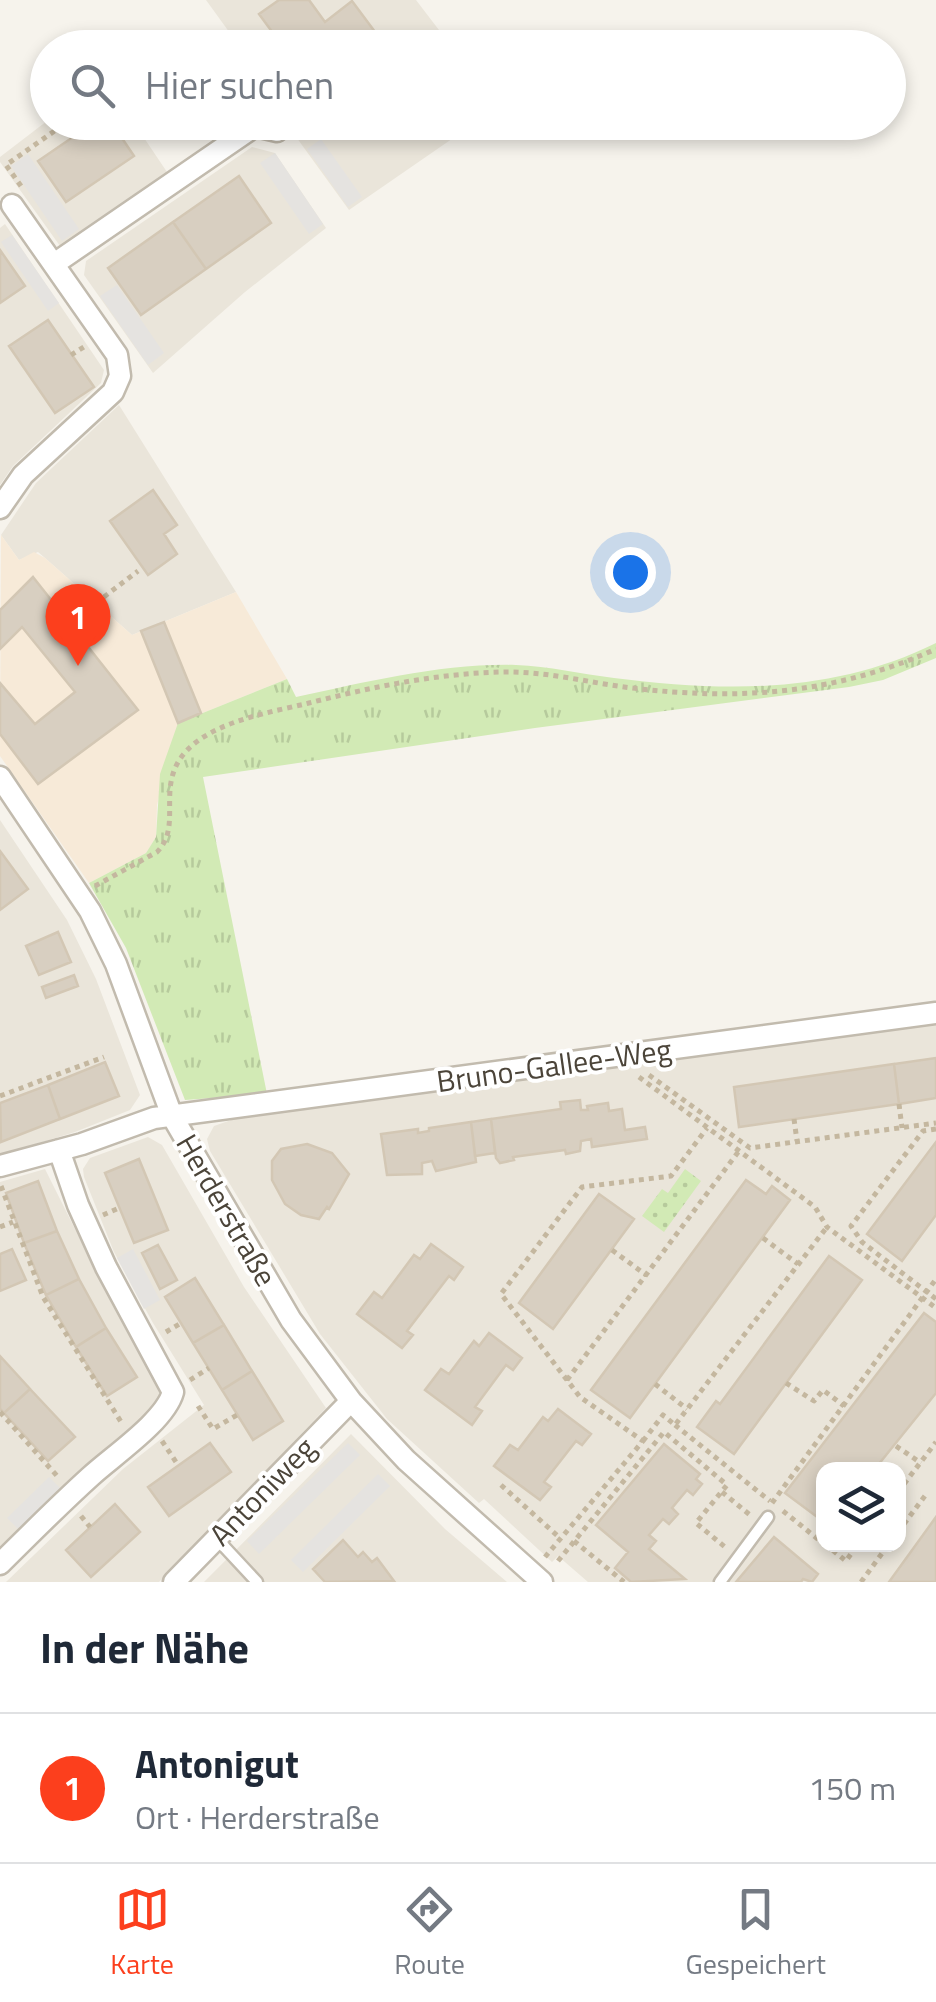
<!DOCTYPE html>
<html lang="de">
<head>
<meta charset="utf-8">
<style>
	:root { --surface:#fff; --page:#f6f6f7; --text:#1f2937; --muted:#747a83; --line:#e0e1e3; --accent:#fc3f1d }
	body { margin:0; font-family:"Titillium Web",sans-serif; background:var(--page); color:var(--text) }
	.controls { position:absolute; right:30px; bottom:30px; display:grid; overflow:hidden; border-radius:20px; box-shadow:0 5px 15px #0003 }
	.controls button { width:90px; height:90px; display:grid; place-items:center; padding:0; border:0; border-bottom:2px solid var(--line); background:var(--surface); color:var(--text); font:50px sans-serif }
	.you { position:absolute; left:630px; top:572px; width:35px; height:35px; margin:-25px; border:8px solid #fff; border-radius:50%; background:#1a73e8; box-shadow:0 0 0 15px #1a73e833 }
	.badge { display:grid; place-items:center; width:65px; height:65px; border-radius:50%; background:var(--accent); color:#fff; font-size:32px; font-weight:700 }
	.pin { position:absolute; translate:-50% -82px; filter:drop-shadow(0 2px 5px #0008) }
	.pin::after { content:''; position:absolute; top:52px; width:35px; height:30px; background:inherit; clip-path:polygon(0 0,100% 0,50% 100%) }
	.list { margin:0; padding:0; list-style:none }
	h2 { display:flex; justify-content:space-between; align-items:center; height:130px; margin:0; padding:0 40px; font-size:42px }
	h2 small { font-size:32px; font-weight:400; color:var(--muted) }
	.list li { display:grid; grid-template-columns:65px 1fr auto; gap:30px; align-items:center; box-sizing:border-box; height:150px; padding:0 40px; border-top:2px solid var(--line) }
	.list b { display:block; font-size:38px; white-space:nowrap }
	.list p { margin:0; font-size:32px; white-space:nowrap; color:var(--muted) }
	.list em { font-size:32px; font-style:normal; color:var(--muted) }
	.icon { flex:none; width:55px; height:55px; fill:none; stroke:currentColor; stroke-width:2; stroke-linecap:round; stroke-linejoin:round }
	.map { position:relative; flex:none; width:936px; height:1582px; overflow:hidden }
	.search { position:absolute; background:var(--surface); box-shadow:0 5px 15px #0003; left:30px; right:30px; top:30px; height:110px; display:flex; align-items:center; gap:25px; box-sizing:border-box; padding:0 35px; border-radius:55px; color:var(--muted); font-size:38px }
	.sheet { height:280px; background:var(--surface) }
	nav { display:flex; justify-content:space-around; align-items:center; box-sizing:border-box; height:140px; border-top:2px solid var(--line); background:var(--surface); font-size:28px; color:var(--muted) }
	nav a { display:grid; justify-items:center; gap:5px }
	nav .on { color:var(--accent) }
	.map>svg:first-child { display:block }
	.residential { fill:#eae5da; fill-rule:evenodd }
	.commercial { fill:#f7ead8 }
	.grass { fill:url(#grass-tufts) }
	.park { fill:url(#park-dots) }
	.parking { fill:#e5e3e0 }
	.building { fill:#d8cfc1; stroke:#d3c7b4; stroke-width:2.5 }
	.lines { fill:none; stroke-linecap:round; stroke-linejoin:round }
	.lane-casing { stroke:#c2bbae; stroke-width:15 }
	.street-casing { stroke:#c2bbae; stroke-width:25 }
	.path { stroke:#c4b79f; stroke-width:5; stroke-dasharray:5 5; stroke-linecap:butt }
	.lane { stroke:#fff; stroke-width:10 }
	.street { stroke:#fff; stroke-width:20 }
	.labels { text-anchor:middle; dominant-baseline:central; stroke-width:8; stroke-linejoin:round; paint-order:stroke }
	.street-label { font-size:30px; fill:#4b4439; stroke:#fff }
</style>
</head>
<body>
<div class="map">
<svg width="936" height="1582" viewBox="0 0 936 1582">
	<defs>
		<pattern id="grass-tufts" width="24" height="20" patternUnits="userSpaceOnUse" patternTransform="scale(2.5)"><rect width="24" height="20" fill="#d2eab5"/><path d="M3 7l-1-3M5 7V3M7 7l1-3M15 17l-1-3M17 17v-4M19 17l1-3" fill="none" stroke="#b6ca9c"/></pattern>
		<pattern id="park-dots" width="8" height="8" patternUnits="userSpaceOnUse" patternTransform="scale(2.5)"><rect width="8" height="8" fill="#d2eab5"/><path d="M2 2h.1M6 6h.1" fill="none" stroke="#b6ca9c" stroke-width="1.8" stroke-linecap="round"/></pattern>
	</defs>
	<rect width="100%" height="100%" fill="#f6f3ec"/>
	<path class="residential" d="M206,0H416L452,47H240Z
		M47,121L134,123L167,172L60,246L0,162V157Z
		M286,123H475L349,210Z
		M252,147L275,153L326,228L245,292L153,373L84,275L86,261Z
		M5,224L104,370L101,383L13,466L0,485V228Z
		M119,405L236,592L132,635L45,558L38,552L19,560L1,535L36,483Z
		M0,820L67,920L96,979L140,1095L130,1110L75,1132L0,1155Z
		M936,1022V1582H588L558,1556L552,1562L484,1499L479,1503L387,1419L320,1334L210,1151L207,1139L214,1126L237,1118ZM824,1470H898V1544H824Z
		M148,1137L162,1145L244,1287L326,1408L159,1582H6L123,1469L204,1405L153,1323L114,1252L84,1177L83,1169L90,1158Z
		M45,1169L104,1287L148,1363L162,1400L0,1553V1182Z
		M351,1434L445,1529L507,1582H204Z"/>
	<path class="commercial" d="M1,535L19,560L34,552L45,558L132,635L236,592L287,679L178,723L157,805L156,837L146,853L89,883L0,756Z"/>
	<path class="grass" d="M936,643V658L883,680L849,687L535,728L203,777L267,1094L185,1100L126,948L89,883L146,853L156,837L160,774L178,723L287,679L296,697C367,682 443,663 516,665C549,666 581,674 614,678C726,692 833,694 936,643Z"/>
	<path class="park" d="M685,1169L701,1181L664,1232L642,1216L662,1189L668,1193Z"/>
	<path class="parking" d="M321,139L362,197L348,207L307,149Z
		M275,153L323,224L309,234L260,163Z
		M28,154L79,229L62,241L11,166Z
		M12,235L59,303L48,311L1,242Z
		M117,285L164,353L148,365L100,296Z
		M133,1249L160,1300L144,1309L117,1258Z
		M348,1443L360,1455L259,1554L247,1541Z
		M378,1474L390,1486L303,1572L291,1560Z
		M49,1477L62,1490L21,1532L7,1518Z"/>
	<path class="building" d="M279,0H309L325,22L352,1L387,48H284L259,14Z
		M95,122H111L134,156L66,202L38,161Z
		M239,176L271,223L206,269L173,222Z
		M173,222L206,269L141,315L108,268Z
		M0,250L25,286L0,303Z
		M48,320L94,387L55,413L9,346Z
		M153,490L177,525L164,534L177,554L148,575L110,521Z
		M33,577L138,710L38,784L0,734V683L35,724L75,692L22,627L0,649V610Z
		M164,622L201,713L178,723L141,631Z
		M0,851L28,889L0,910Z
		M58,932L71,962L39,975L26,946Z
		M74,975L78,986L46,998L42,987Z
		M936,1058V1098L899,1104L894,1064Z
		M105,1062L119,1096L60,1119L48,1085Z
		M894,1064L899,1104L739,1127L734,1087Z
		M48,1085L60,1119L1,1142L0,1103Z
		M580,1100L581,1110H588L587,1106L608,1103L609,1111L622,1109L625,1130L645,1127L647,1139L592,1147L591,1139L581,1141L580,1151L566,1154L565,1150L513,1157L514,1160L500,1163L496,1158L491,1119L561,1109L560,1102Z
		M491,1119L495,1153L475,1156L471,1122Z
		M471,1122L476,1162L436,1171L432,1161L422,1163V1174L387,1175L381,1134L418,1129V1133L429,1131V1128Z
		M936,1142V1215L902,1261L867,1234Z
		M307,1144L332,1153L349,1174L329,1209L327,1207L319,1219L301,1215L285,1204L272,1180V1161L281,1149Z
		M139,1159L168,1230L134,1243L105,1173Z
		M746,1180L766,1194L772,1186L790,1200L630,1418L591,1390Z
		M38,1181L57,1231L24,1243L6,1193Z
		M599,1194L634,1219L553,1329L519,1303Z
		M57,1231L79,1279L46,1295L24,1243Z
		M431,1244L463,1267L454,1280L449,1276L407,1331L413,1335L402,1348L357,1314L374,1292L382,1298L414,1255L420,1259Z
		M158,1245L177,1280L160,1289L142,1253Z
		M12,1249L26,1280L0,1291V1254Z
		M829,1256L862,1280L734,1454L697,1427L716,1401L720,1404Z
		M195,1278L224,1325L193,1343L165,1297Z
		M79,1279L106,1328L76,1347L46,1295Z
		M924,1313L936,1322V1393L874,1470H824V1522L785,1493Z
		M224,1325L252,1371L222,1390L193,1343Z
		M106,1328L137,1377L107,1396L76,1347Z
		M489,1333L522,1358L513,1370L506,1365L475,1407L482,1411L472,1425L425,1390L441,1369L449,1374L474,1341L479,1346Z
		M0,1356L30,1389L4,1413L0,1409Z
		M252,1371L283,1421L253,1440L222,1390Z
		M30,1389L75,1437L48,1461L4,1413Z
		M558,1409L591,1434L582,1445L576,1441L544,1482L551,1487L540,1500L494,1466L510,1445L518,1450L543,1417L548,1421Z
		M210,1443L231,1472L169,1516L148,1487Z
		M664,1444L700,1474L696,1479L702,1484L693,1495L687,1490L672,1508L678,1514L669,1524L663,1519L649,1535L656,1541L649,1549L685,1579L631,1582L615,1568L628,1552L596,1525Z
		M115,1504L140,1532L91,1577L66,1550Z
		M936,1517V1582H889Z
		M774,1537L818,1574L812,1582L803,1579L801,1582H736Z
		M343,1540L358,1557L363,1552L372,1562L377,1558L394,1581L325,1582L313,1569Z"/>
	<g class="lines">
		<g class="lane-casing">
			<path id="lane" d="M217,1539L257,1582
				M720,1582L768,1517"/>
		</g>
		<g class="street-casing">
			<path id="street" d="M54,264L255,126L277,131
				M0,508L23,475L113,392L120,376L117,355L12,205
				M0,777L90,911L116,964L172,1116L291,1320L351,1401L406,1460L542,1582
				M0,1166L82,1144L154,1118L936,1013
				M0,1564C30,1534 60,1504 91,1476C114,1455 165,1421 173,1392L106,1267L78,1205L59,1150
				M174,1582L351,1401"/>
		</g>
		<path class="path" d="M21,186L6,165L63,125L72,138
			M71,355L87,345
			M88,609L138,571
			M95,886L157,852C186,823 149,780 195,743C226,719 272,712 309,703C372,687 439,673 504,672C546,671 590,683 632,688C741,701 835,694 936,649
			M649,1075L750,1148L936,1123
			M639,1077L815,1207L827,1227L936,1308
			M0,1096L104,1057
			M899,1104L902,1128
			M794,1119L797,1141
			M936,1129L923,1131L851,1226L862,1242L936,1299
			M1,1186L43,1297L123,1425
			M103,1215L119,1208
			M0,1227L13,1222
			M763,1238L798,1264
			M612,1250L646,1275
			M166,1332L181,1323
			M190,1380L209,1368
			M567,1380L739,1151
			M786,1383L814,1401L823,1390L844,1406
			M655,1384L687,1409
			M198,1406L213,1429L237,1415
			M0,1412L58,1477
			M675,1425L770,1501
			M162,1441L178,1465
			M643,1441L663,1415L675,1425L827,1227
			M896,1446L921,1463
			M501,1485L560,1538
			M722,1492L750,1515
			M898,1492L936,1442
			M772,1503L936,1279
			M783,1511L824,1544
			M81,1516L90,1527
			M898,1532L927,1493
			M574,1541L624,1582
			M825,1544L846,1561L858,1544
			M545,1557L643,1441L580,1397L501,1294L582,1187L671,1176L707,1128
			M558,1561L664,1432L727,1485L696,1523L725,1547
			M861,1582L889,1544"/>
		<use href="#lane" class="lane"/>
		<use href="#street" class="street"/>
	</g>
	<g class="labels">
		<g class="street-label">
			<text transform="translate(554 1065) rotate(-8)">Bruno-Gallee-Weg</text>
			<text transform="translate(227 1210) rotate(60)">Herderstraße</text>
			<text transform="translate(262 1491) rotate(-46)">Antoniweg</text>
		</g>
	</g>
</svg>
<div class="controls">
<button><svg class="icon" aria-label="layers" viewBox="0 0 24 24"><path d="M12 4l9 5-9 5-9-5zM3 14l9 5 9-5"/></svg></button>
</div>
<div class="you"></div>
<div class="pin badge" style="left:78px;top:666px">1</div>
<div class="search"><svg class="icon" aria-label="search" viewBox="0 0 24 24"><circle cx="10" cy="10" r="6"/><path d="M15 15l6 6"/></svg>Hier suchen</div>
</div>
<section class="sheet">
<h2>In der Nähe<small></small></h2>
<ul class="list">
<li><span class="badge">1</span><div><b>Antonigut</b><p>Ort · Herderstraße</p></div><em>150 m</em></li>
</ul>
</section>
<nav>
<a class="on"><svg class="icon" aria-label="map" viewBox="0 0 24 24"><path d="M3 6l6-2 6 2 6-2v14l-6 2-6-2-6 2zM9 4v14M15 6v14"/></svg>Karte</a>
<a><svg class="icon" aria-label="directions" viewBox="0 0 24 24"><path d="M12 3l9 9-9 9-9-9zM9 14v-3h6M13 9l2 2-2 2"/></svg>Route</a>
<a><svg class="icon" aria-label="saved" viewBox="0 0 24 24"><path d="M7 4h10v16l-5-4-5 4z"/></svg>Gespeichert</a>
</nav>
</body>
</html>
